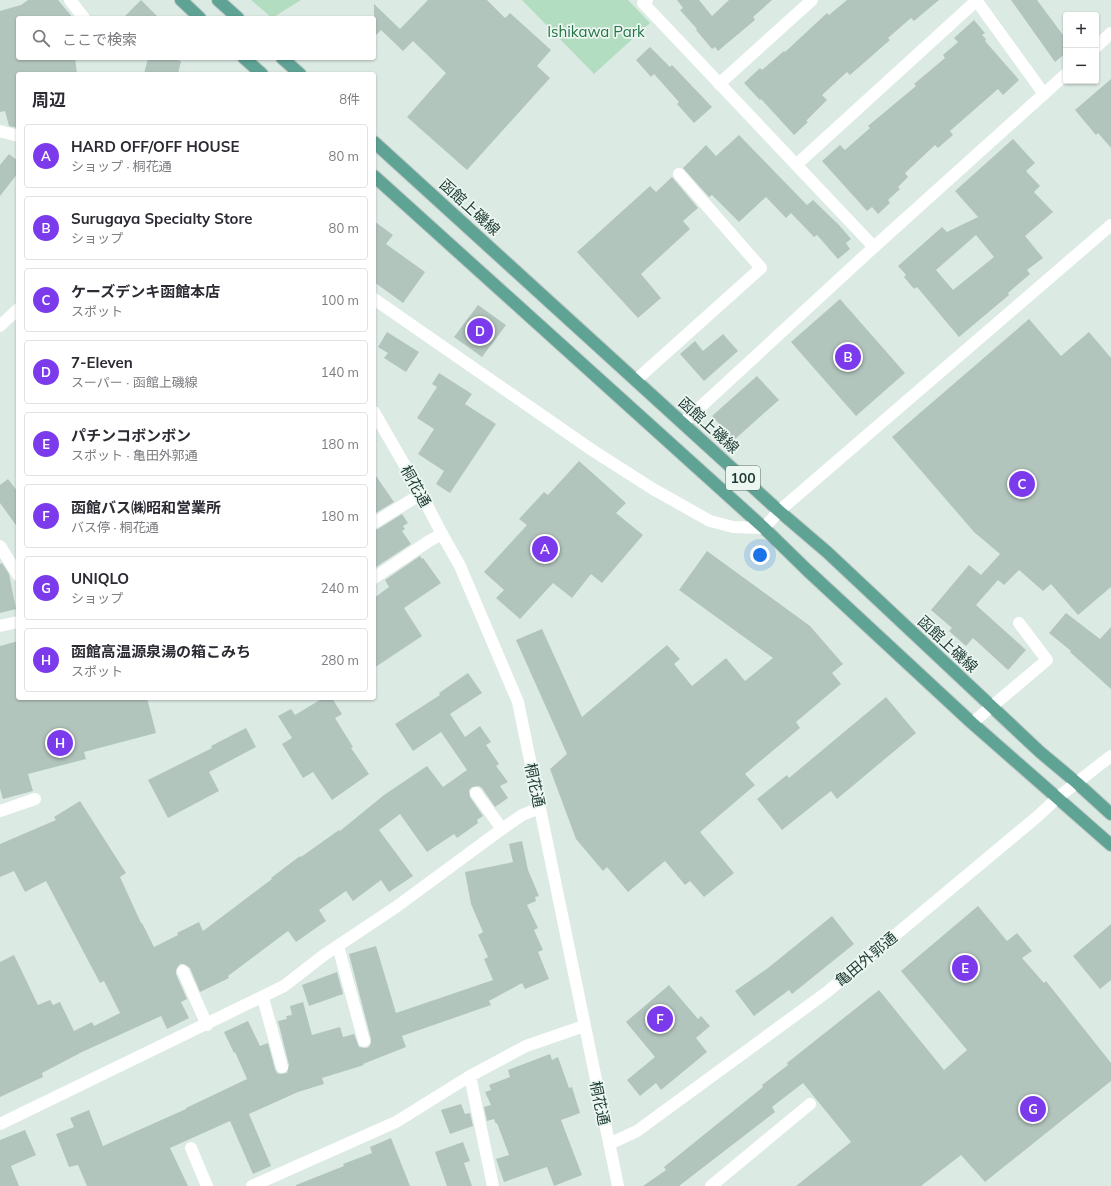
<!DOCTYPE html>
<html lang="ja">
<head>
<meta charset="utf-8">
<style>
	:root { --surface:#fff; --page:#f7f7f7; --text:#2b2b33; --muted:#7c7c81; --line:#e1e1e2; --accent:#7c3aed }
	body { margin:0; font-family:Mulish,"Noto Sans JP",sans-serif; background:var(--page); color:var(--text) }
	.controls { position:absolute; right:12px; top:12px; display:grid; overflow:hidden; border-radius:4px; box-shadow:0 1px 3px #0004 }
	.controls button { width:36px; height:36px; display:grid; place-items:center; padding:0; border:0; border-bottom:1px solid var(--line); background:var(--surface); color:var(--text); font:20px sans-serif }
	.you { position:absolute; left:760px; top:555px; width:14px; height:14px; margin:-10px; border:3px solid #fff; border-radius:50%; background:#1a73e8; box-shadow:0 0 0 6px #1a73e833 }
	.badge { display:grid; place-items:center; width:26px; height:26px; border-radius:50%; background:var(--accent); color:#fff; font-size:13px; font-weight:700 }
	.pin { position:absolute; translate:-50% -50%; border:2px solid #fff; box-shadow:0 1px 4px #0006 }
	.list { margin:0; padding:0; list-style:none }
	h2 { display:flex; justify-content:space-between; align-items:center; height:52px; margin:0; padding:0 16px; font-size:17px }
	h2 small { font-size:13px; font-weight:400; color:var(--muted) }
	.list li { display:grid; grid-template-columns:26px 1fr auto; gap:12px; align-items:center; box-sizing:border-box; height:64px; margin:0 8px 8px; padding:0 8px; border:1px solid var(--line); border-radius:4px }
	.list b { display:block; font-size:15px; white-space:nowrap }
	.list p { margin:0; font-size:13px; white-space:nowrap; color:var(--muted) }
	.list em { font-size:13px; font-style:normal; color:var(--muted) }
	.icon { flex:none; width:22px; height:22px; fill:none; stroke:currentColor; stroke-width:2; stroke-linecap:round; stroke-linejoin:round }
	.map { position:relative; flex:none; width:1111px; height:1186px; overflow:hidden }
	.search { position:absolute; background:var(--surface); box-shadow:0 1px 3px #0004; left:16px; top:16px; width:360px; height:44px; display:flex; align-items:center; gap:10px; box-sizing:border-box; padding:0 14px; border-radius:4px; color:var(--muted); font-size:15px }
	.panel { position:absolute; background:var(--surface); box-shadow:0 1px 3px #0004; left:16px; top:72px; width:360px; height:628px; border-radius:4px }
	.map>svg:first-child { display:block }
	.green { fill:#b3ddc0 }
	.building { fill:#b2c5bd; fill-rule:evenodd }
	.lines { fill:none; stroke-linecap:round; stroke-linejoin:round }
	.major-casing { stroke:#bbc4c2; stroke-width:14 }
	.minor { stroke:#fff; stroke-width:12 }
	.major { stroke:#5ea394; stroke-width:12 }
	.labels { text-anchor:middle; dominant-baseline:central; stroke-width:3.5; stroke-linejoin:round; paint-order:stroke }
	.shield { fill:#edf7f2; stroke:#5b736c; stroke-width:1 }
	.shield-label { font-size:14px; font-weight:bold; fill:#1d3a33 }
	.park-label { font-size:15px; fill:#257347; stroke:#edf7f2 }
	.street-label { font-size:15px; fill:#1d3a33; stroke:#edf7f2 }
</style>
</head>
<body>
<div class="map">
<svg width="1111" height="1186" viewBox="0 0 1111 1186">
	<rect width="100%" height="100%" fill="#dceae4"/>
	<path class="green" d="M251,0H301L272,18Z
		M522,0H628L650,23L594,74Z"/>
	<path class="building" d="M28,0H58L73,18H18V58H75L77,74H18V128L9,126L5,111L0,112V11L21,5Z
		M141,0L159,18H123Z
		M428,0H487L505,18L510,13L551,50L537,66L550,78L467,170L407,117L446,73L413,41L403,51L381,30L374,37V4L400,29Z
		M677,0H699L712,16L729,0H772L753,17L755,20L718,51L715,47L712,49L696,30L697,29L680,10L683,8Z
		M847,0H939L914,21L911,18L888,38L890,40L850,75L847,72L822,95L827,100L806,121L808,122L794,135L761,99L760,100L744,83L760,68L762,70L784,51L785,52L827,13L829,15Z
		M1011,0H1037L1066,39V53L1055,62Z
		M974,20L985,33L982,35L986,39L985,41L1019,80L1003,95L998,89L950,131L953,135L938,148L935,145L905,173L908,177L898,187L900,189L888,200L890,203L878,214L872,207L867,211L822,161L840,145L845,150L870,128L868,126L916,86L914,84L945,58L943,55L958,42L954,38Z
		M650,47L670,67L672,65L712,107L694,123L677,104L679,102L654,74L651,77L636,60Z
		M148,58H170L181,61L178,74H144Z
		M1111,79V148L1098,133L1096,135L1075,110Z
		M739,135L807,205L813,200L839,225L851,239L846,243L850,249L838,259L817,235L814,237L791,213L786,218L766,197L739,222L712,195L709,197L683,168L706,145L716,156Z
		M1013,139L1035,163L1026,171L1040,186L1034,192L1053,212L1025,236L1043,258L1027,270L1030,274L1008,293L1009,295L959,337L917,287L914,289L904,277L906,275L898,266L942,227L947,232L978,217L955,191ZM976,235L994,257L953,290L936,270Z
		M9,154L18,161V173L0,196V165Z
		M672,177L698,208L683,221L690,229L641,274L661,298L638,318L577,252L650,186L656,192Z
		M374,221L393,235L386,244L425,272L403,303L374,282Z
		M840,299L905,373L856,416L791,342Z
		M478,305L506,325L482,357L454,337Z
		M1029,319L1061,356L1089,332L1111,358V587L1078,615L1051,584L1043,591L1019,570L1004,585L998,580L976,605L1026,650L1008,670L973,638L966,646L949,631L952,628L931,610L969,565L981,575L1000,554L974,532L892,437Z
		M387,332L419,352L406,372L384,358L388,353L378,347Z
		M723,334L738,351L704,381L680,354L695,341L703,351Z
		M439,373L472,394L465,404L496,424L450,493L436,484L444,471L418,454L434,429L417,418L437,387L432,384Z
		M757,376L779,400L734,440L712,416Z
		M579,461L626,503L616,513L643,535L602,583L591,574L572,598L553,583L520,619L496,598L504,590L484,572L527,525L519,519L544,492L548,495Z
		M374,473L394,502L374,514Z
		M8,479L18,492V528L0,503V485Z
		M402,514L408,523L403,526L405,529L402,531L411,544L376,567L374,564V530L378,529Z
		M707,551L810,626L843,664L832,673L841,684L796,722L800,728L745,774L755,785L700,832L734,873L704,897L690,881L685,885L665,861L628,892L607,867L603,871L576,839L550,769L567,754L516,640L542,629L582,717L667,645L680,659L674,664L692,686L726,658L745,681L773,658L679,590Z
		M420,556L422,559L423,558L441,583L404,608L422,636L374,668V598L389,587L385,580Z
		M2,563L9,574L16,609L0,613V564Z
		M1066,613L1100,639L1111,627V689L1070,652L1071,651L1049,633Z
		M18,641V698H147L156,733L84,752L86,759L28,774L33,791L3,799L0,789V646Z
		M468,673L482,693L450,714L465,737L480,726L491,742L486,745L499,764L496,766L508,782L500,786L508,798L495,807L482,788L479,786L472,787L469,790L470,797L483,816L477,820L478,823L457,838L454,834L427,852L400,814L379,830L413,876L389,892L381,880L353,901L346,891L319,910L326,921L296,942L288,931L228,976L229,978L200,992L190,968L184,964H180L176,970V974L187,999L181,1002L189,1018L167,1029L161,1016L82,1052L42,1073L43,1077L0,1097V962L14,955L38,1005L50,1000L53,1005L60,1002L74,1031L92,1022L94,1026L120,1013L104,981L100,983L46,881L25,892L14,871L0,877V844L56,820L54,817L80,801L126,873L120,877L141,923H142L154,947L178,935L177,933L199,922L203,931L272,879L271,878L300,856L301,857L339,830L340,831L384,795L427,766L443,787L467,770L441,732L413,751L395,724L440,695L439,693Z
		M886,697L916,733L837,799L831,791L782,830L757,799L787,775L789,778Z
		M323,698H332L342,714L335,718L353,747L351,748L369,774L332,800L313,772L303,778L282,744L292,738L278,716L291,709L295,715Z
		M246,728L256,747L209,772L219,791L168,818L148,780L212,748L211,746Z
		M522,841L528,870L539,896L535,897L536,901L527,905L538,928L534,930L543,950L538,952L549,979L525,989L522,983L489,1001L491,1005L402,1036L406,1047L363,1064L364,1065L322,1078L324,1084L298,1092L249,1114L271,1166L253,1174L230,1121L170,1148L188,1186H87L78,1165L69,1167L56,1134L74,1127L70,1118L89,1110L103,1146L186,1109V1108L247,1079L235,1052L234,1053L224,1032L248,1021L260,1046L268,1043L275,1069L277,1073L280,1074L287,1073L289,1065L278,1021L287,1019L286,1016L292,1015L290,1006L303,1002L312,1035L340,1027L343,1037L354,1034L359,1047L366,1048L369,1047L371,1043V1039L349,954L376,946L396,1013L493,980L484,959L488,957L478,935L483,932L471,904L465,872L513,862L509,844Z
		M978,906L1007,941L1017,933L1032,951L1022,958L1044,983L1046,981L1111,1063V1081L985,1182L961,1155L921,1186H796L851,1142L803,1083L772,1107L775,1112L679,1186H643L666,1170L664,1167L763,1087L762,1085L788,1065L787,1063L879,990L944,1070L967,1050L901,971Z
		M832,916L854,944L792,994L789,990L754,1016L735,991L768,968Z
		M1111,924V980L1100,989L1073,956Z
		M337,972L343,994L309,1006L302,985Z
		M669,985L698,1019L701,1016L710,1026L696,1038L707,1052L661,1090L656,1083L640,1096L627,1080L655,1057L626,1022Z
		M550,1054L552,1060L558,1057L569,1088L572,1087L580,1113L561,1120L582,1175L554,1186L547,1167L504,1182L496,1159L509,1155L497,1123L496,1124L494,1119L487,1121L484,1107L491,1105L485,1092L491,1090L489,1085L510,1077L508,1070Z
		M461,1104L465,1114L470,1113L473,1126L450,1134L441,1110Z
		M25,1130L36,1155L11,1166L19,1186H0V1140Z
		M391,1138L410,1186H296V1185L344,1166L343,1164L372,1153L370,1147Z
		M463,1142L470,1161L464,1163L472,1186H447L435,1152Z"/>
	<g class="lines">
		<g class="major-casing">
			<path id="major" d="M181,0L200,18
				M218,0L238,18
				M244,58L262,74
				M282,58L300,74
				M374,142L779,511L827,552L1040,752L1077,783L1111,814
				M374,176L764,528L807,570L972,723L1111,845"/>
		</g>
		<path class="minor" d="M70,0L84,18
			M647,0L643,3L874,247
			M976,0L1044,94
			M1096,47L1111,33
			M719,84L812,0
			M0,131L18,136
			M796,165L976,1
			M374,299L592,450L653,489L710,521L733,527L764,528L779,511L1111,225
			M0,326L18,309
			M636,380L761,268L679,174
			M374,412L419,490L442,534L460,566L518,702L618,1186
			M683,423L874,247L1066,74
			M374,523L421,494
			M0,546L18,575
			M374,578L429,541L442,534
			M0,626L18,622
			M972,723L1047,660L1019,623
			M476,793L502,829
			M0,811L35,799
			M338,946L364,1041
			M183,971L207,1025
			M263,998L282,1067
			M470,1076L493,1186
			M0,1124L284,986L324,955L396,907L502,829L522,815L540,808
			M609,1144L637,1131L827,992L1038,816L1057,798L1111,756
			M191,1148L207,1186
			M252,1186L396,1122L470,1076L526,1046L584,1026
			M711,1186L810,1104"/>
		<use href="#major" class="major"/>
	</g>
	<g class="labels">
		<rect class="shield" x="726" y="466" width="34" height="24" rx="3"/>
		<g class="shield-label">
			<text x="743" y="478">100</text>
		</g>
		<g class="park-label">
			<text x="596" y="31">Ishikawa Park</text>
		</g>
		<g class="street-label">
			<text transform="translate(470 207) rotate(42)">函館上磯線</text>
			<text transform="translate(709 425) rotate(42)">函館上磯線</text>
			<text transform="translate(416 486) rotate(61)">桐花通</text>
			<text transform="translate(948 644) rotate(43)">函館上磯線</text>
			<text transform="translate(535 785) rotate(78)">桐花通</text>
			<text transform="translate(866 959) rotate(-40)">亀田外郭通</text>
			<text transform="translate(600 1103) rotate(78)">桐花通</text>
		</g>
	</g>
</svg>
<div class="controls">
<button>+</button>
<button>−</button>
</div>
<div class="you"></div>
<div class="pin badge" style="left:545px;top:549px">A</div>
<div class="pin badge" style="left:848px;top:357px">B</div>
<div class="pin badge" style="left:1022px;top:484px">C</div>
<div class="pin badge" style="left:480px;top:331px">D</div>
<div class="pin badge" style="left:965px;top:968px">E</div>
<div class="pin badge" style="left:660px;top:1019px">F</div>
<div class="pin badge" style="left:1033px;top:1109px">G</div>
<div class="pin badge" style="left:60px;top:743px">H</div>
<div class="search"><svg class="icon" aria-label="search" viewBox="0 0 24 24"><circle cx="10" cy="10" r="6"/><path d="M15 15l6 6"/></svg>ここで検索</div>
<section class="panel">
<h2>周辺<small>8件</small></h2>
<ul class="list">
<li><span class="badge">A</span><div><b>HARD OFF/OFF HOUSE</b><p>ショップ · 桐花通</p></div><em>80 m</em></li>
<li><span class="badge">B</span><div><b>Surugaya Specialty Store</b><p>ショップ</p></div><em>80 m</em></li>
<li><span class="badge">C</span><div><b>ケーズデンキ函館本店</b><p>スポット</p></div><em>100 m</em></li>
<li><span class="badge">D</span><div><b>7-Eleven</b><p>スーパー · 函館上磯線</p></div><em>140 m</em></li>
<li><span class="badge">E</span><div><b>パチンコボンボン</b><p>スポット · 亀田外郭通</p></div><em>180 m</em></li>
<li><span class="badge">F</span><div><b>函館バス㈱昭和営業所</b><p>バス停 · 桐花通</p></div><em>180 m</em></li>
<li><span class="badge">G</span><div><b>UNIQLO</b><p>ショップ</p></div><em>240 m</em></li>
<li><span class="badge">H</span><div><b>函館高温源泉湯の箱こみち</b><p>スポット</p></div><em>280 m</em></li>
</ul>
</section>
</div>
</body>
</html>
